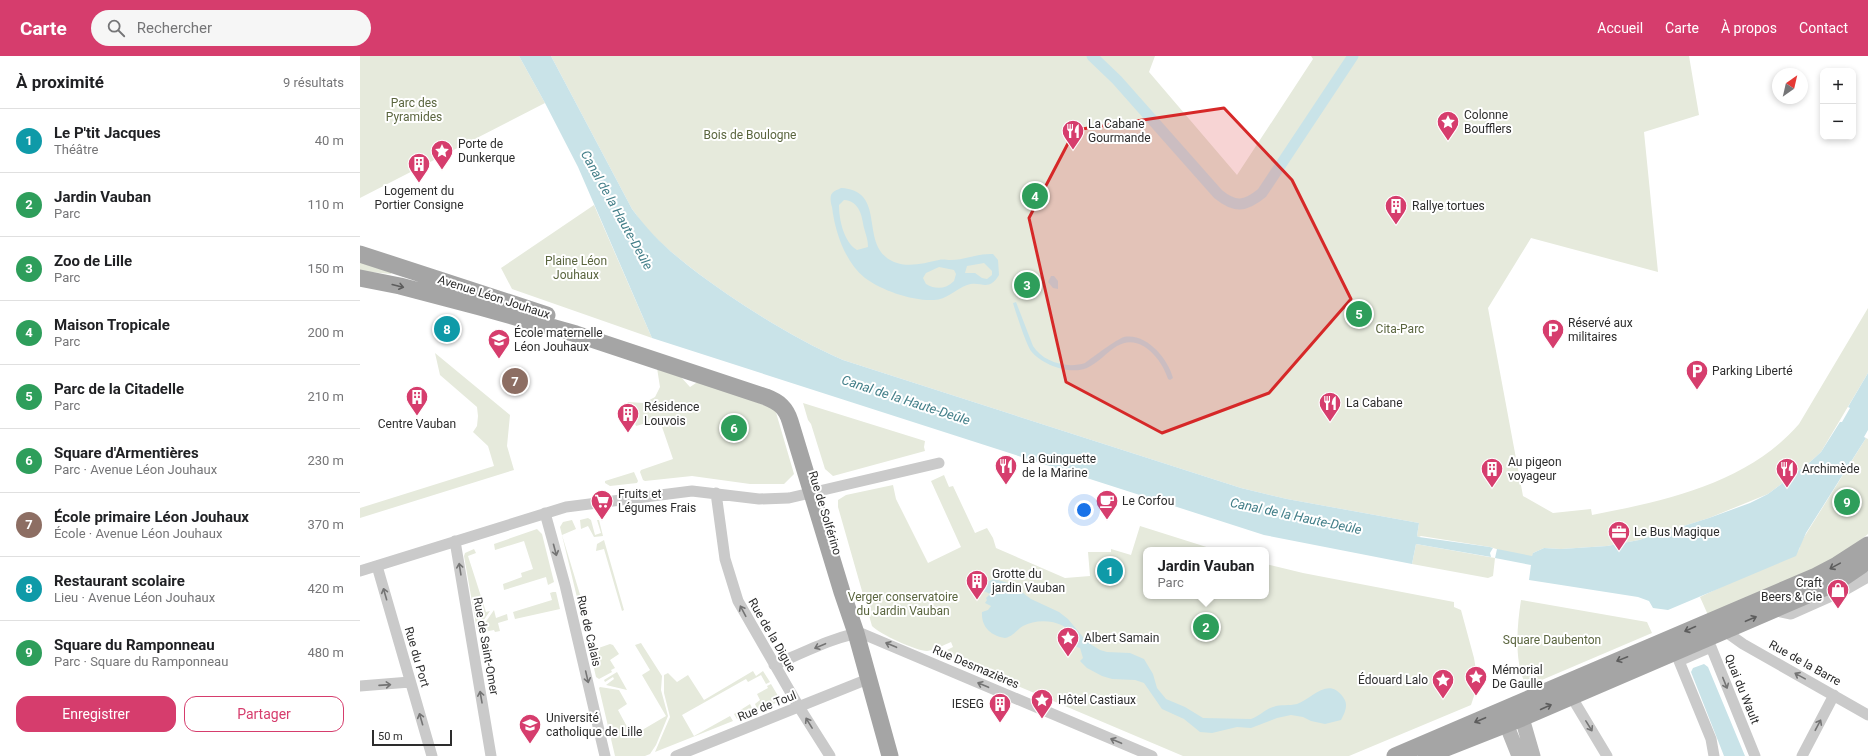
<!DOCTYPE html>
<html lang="fr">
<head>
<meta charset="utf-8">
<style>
	:root { --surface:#fff; --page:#f6f6f6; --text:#202124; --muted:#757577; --line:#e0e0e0; --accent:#d63d6d }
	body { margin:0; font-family:Roboto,sans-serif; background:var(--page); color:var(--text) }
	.controls { position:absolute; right:12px; top:12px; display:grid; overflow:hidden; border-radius:8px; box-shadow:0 2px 6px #0003 }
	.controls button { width:36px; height:36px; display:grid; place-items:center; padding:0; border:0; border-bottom:1px solid var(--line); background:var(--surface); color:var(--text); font:20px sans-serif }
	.compass { position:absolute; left:1412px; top:12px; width:36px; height:36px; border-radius:50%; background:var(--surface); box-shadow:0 2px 6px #0003; rotate:34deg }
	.scale { position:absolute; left:12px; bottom:10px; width:80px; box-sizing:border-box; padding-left:4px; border:2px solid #2d2d2d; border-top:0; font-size:11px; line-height:14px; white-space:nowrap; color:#2d2d2d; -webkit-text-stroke:3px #fff; paint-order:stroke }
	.you { position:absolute; left:724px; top:454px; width:14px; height:14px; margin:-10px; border:3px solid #fff; border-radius:50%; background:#1a73e8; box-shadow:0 0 0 6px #1a73e833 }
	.badge { display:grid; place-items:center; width:26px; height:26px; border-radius:50%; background:var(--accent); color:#fff; font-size:13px; font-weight:700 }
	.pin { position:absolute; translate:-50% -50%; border:2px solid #fff; box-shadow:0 1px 4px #0006 }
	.popup { position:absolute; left:783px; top:491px; width:126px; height:52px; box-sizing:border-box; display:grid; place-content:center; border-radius:8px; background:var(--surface); filter:drop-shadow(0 1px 3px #0005); font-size:13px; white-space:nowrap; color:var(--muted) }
	.popup b { font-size:15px; color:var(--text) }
	.popup::after { content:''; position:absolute; left:50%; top:100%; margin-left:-8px; border:8px solid transparent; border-top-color:var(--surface) }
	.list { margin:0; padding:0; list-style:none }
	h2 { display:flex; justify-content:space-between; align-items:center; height:52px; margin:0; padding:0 16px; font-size:17px }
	h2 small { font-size:13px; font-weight:400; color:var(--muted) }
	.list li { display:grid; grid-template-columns:26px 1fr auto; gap:12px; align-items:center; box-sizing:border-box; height:64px; padding:0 16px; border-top:1px solid var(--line) }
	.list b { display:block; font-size:15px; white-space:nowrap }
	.list p { margin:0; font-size:13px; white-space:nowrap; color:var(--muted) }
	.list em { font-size:13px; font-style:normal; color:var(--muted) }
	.actions { display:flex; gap:8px; padding:12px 16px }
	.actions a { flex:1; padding:9px 0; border:1px solid var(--accent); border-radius:12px; text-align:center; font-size:14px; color:var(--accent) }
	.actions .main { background:var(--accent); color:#fff }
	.icon { flex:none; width:22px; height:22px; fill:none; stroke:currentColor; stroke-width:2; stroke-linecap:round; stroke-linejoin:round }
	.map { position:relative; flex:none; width:1508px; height:700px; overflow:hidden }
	header { display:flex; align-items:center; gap:24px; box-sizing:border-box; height:56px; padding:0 20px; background:var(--accent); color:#fff }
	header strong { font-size:19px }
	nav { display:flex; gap:22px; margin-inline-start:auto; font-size:14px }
	.search { width:280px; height:36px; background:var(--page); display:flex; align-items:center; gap:10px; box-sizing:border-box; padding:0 14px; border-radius:22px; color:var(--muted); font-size:15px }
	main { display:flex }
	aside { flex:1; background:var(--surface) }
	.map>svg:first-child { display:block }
	.green { fill:#e6eadc }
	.water { fill:#c9e3e8; fill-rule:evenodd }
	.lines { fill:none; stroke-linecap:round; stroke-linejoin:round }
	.canal { stroke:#c9e3e8; stroke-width:11 }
	.minor { stroke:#cacaca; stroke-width:11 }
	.secondary { stroke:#b7b7b7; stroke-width:15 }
	.primary { stroke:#a5a5a5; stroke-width:17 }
	.oneway { stroke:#5d5d5d }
	.oneway2 { stroke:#747474 }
	.marked { fill:#d62828; fill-opacity:0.2; stroke:#d62828; stroke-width:3; stroke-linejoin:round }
	.labels { text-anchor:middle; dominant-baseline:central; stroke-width:4; stroke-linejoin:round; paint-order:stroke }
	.park-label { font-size:12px; fill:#5a653e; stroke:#fff }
	.poi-label { font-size:12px; fill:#2d2d2d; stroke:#fff; text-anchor:start }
	.street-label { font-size:12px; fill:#2d2d2d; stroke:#fff }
	.water-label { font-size:13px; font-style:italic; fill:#427e88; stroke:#fff }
</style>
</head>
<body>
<header>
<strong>Carte</strong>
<div class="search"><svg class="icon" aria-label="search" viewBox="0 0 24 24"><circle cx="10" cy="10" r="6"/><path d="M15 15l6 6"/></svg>Rechercher</div>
<nav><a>Accueil</a><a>Carte</a><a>À propos</a><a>Contact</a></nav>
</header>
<main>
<aside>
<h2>À proximité<small>9 résultats</small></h2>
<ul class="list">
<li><span class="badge" style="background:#0f9aa8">1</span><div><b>Le P'tit Jacques</b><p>Théâtre</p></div><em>40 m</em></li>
<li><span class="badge" style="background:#2e9e5b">2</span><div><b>Jardin Vauban</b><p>Parc</p></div><em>110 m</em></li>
<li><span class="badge" style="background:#2e9e5b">3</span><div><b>Zoo de Lille</b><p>Parc</p></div><em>150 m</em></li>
<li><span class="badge" style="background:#2e9e5b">4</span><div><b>Maison Tropicale</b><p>Parc</p></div><em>200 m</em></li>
<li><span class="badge" style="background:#2e9e5b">5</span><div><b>Parc de la Citadelle</b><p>Parc</p></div><em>210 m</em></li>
<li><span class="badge" style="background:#2e9e5b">6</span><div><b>Square d'Armentières</b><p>Parc · Avenue Léon Jouhaux</p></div><em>230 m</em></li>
<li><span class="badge" style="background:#8d6e63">7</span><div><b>École primaire Léon Jouhaux</b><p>École · Avenue Léon Jouhaux</p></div><em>370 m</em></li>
<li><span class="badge" style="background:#0f9aa8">8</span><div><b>Restaurant scolaire</b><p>Lieu · Avenue Léon Jouhaux</p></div><em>420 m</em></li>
<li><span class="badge" style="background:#2e9e5b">9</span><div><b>Square du Ramponneau</b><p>Parc · Square du Ramponneau</p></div><em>480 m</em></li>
</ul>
<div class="actions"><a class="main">Enregistrer</a><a>Partager</a></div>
</aside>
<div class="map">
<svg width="1508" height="700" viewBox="0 0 1508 700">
	<rect width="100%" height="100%" fill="#fff"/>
	<path class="green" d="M0,0H159L185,47L0,142Z
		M191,0H795L789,16L877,119L953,3L951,0H1329L1339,59L1284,76L1298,216L1171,182L1128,252L1163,440L1193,457L1231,453L1232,459C1305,445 1388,427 1439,368L1508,252V317L1461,396L1449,407L1408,438L1349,462L1279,484L1247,490L1201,493L1184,492L1173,497L1172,504L1130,491L1061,480L1059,481L1057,480L1059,467L927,443L881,432L483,304C442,286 404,263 367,238C340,219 312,199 289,175C282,169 278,160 272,153Z
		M234,149L292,282L152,233L141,212Z
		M0,204L32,215L31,218L0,215Z
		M75,297L150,359L147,390L154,414L0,462V452L134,410L128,390L113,376L117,370L118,360L117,351L80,319Z
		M297,312L320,320L330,331L339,325L415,353L434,418L424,428H390L332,420L285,425L283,424L280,416L281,414L313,403L301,368L292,371L290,366L276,370L267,348L268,346L284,347L295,341L300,331Z
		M443,347L565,385L564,391L565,395L473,420L465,413L451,368L448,364Z
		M1506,382L1508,383V478L1478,502L1348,559L1340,541L1439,494L1441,486Z
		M274,416L278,425L277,427L250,430L245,427V425Z
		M584,419L589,431L593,430L615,477L627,472L633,482L636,492L705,522L730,520L728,496H751V493L771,499L780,470L856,494H786V540H906V508L943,517L1094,546V551L1101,554L1114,602L1119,632L1115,637L1111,649L989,700H823L587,600L585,595L593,591L591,586C584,589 574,594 567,595C557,595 519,578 512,570L478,451V444L486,439L533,429L536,443L568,507L601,491L571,425Z
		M228,462L231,464L235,479L241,477L237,464H239L243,480L234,481L228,470L221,473L220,464Z
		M212,464L216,473L202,479L228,565L222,562L200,471L203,466Z
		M177,473L182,478L194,526L188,529L186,521L144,534L143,528L162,521L161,517L173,513L164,485L135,494L134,488Z
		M244,484L264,554L262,555L244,493L236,495L237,488Z
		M1056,488L1135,502L1133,520L1128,522L1052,508Z
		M114,493L116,497L108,500L126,556L130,555L117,574L104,500L105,497Z
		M193,536H196L200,553L155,563L153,556L192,544L190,537Z
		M1161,544L1287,566L1292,577L1170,629L1165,627C1154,604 1157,570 1161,544Z
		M134,554L136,562L147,558L148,564L138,567L140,575L135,576L134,574L118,577Z
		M281,587L302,620L301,634L308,660L296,689L290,698L285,700H255L239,632L240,631L259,634L267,648L258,654L272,680L306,660L282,619L290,614L275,589Z
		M250,588L253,589L259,598L250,604L255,612L251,614L252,616L239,623L236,621L230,595Z
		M393,615L396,620L403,615L410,626L406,628L401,619L388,626L386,623L322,659L334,680L370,660L373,665L295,696L310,661L304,637V619L308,617L317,626L328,619L344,644Z
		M257,616L267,634L246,629L254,623L253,621L245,626L244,624Z
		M411,628L421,645L398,654L395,648L400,644L397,638L408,632L407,630Z
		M390,648L394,656L377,663L374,658Z"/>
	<path class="water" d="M159,0H191L272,153C299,190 330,212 367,238C404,263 442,286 483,304L881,432L927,443L1059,467L1057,480L1059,481L1130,491L1133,492L1130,497L1131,501L1056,488L1052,508L904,479L292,282L218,111L185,47Z
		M481,132C529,135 497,190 534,206C549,212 564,207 579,204C583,203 586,204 591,204C605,204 619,197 633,198L638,204L639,219C628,237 621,224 607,229C596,233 586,244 574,244C552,245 523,235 505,222C485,206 475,176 472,151C471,148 470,143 471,139C473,135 477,134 481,132ZM484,144C500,145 502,161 504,172C506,179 508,184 508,191L497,194C484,186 479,164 479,149ZM624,207L632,215V219L627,223L622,222L615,217H605L607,210ZM579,211L594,214L596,218L594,225C586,233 576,234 566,228L563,222L566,217Z
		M691,220H694L698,225V233L693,232L688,226Z
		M656,246L673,290C683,306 707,313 725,307C733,301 757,283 764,281C787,277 808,303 813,322L810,324L808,323C802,303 780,276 757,290C747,296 738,307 727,312C710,319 682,309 671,295C666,288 656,257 653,247Z
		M1508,317V374L1504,381L1506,382L1446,477L1436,500L1308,554L1293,552L1289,545L1278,541L1169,524L1171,509L1135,502L1137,493L1172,500L1173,497L1184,492L1201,493L1247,490L1279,484L1349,462L1390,447L1408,438L1449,407L1461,396L1480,366H1482L1490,352L1488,351Z
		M635,523L651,528L671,543L699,556L708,563L727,586L740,594L747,596L770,597L784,603L793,618L797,632L806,643L825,651L843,662L891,663C900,660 904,654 913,651C921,648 929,650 937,648C952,643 968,620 983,641C989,649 985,656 981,664L965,668L951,665L943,661L931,659L917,662L891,672L877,671L852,677L840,676L824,663L802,653L784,627L775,624L752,623L742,620L727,612L720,605L723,602L720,592L710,589L715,583C708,564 679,561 663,570C656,574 654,580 645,582C631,580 621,571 622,556L628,554L631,550L625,547L627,544L626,542L630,538L622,534L626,526Z
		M1344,608L1348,611L1385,700H1364L1331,616L1333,612Z"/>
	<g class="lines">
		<path class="canal" d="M732,0L757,24L858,138C875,152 885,151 902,137L993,0"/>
		<path class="minor" d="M356,437L365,503L378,545L439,651L470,700
			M185,457L205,529L245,700
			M95,485L131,700
			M17,510L72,700
			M0,515L206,451L332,435L399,443L429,442L579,407
			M1412,554L1431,558L1485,534L1508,521
			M1362,570L1369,578L1383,588L1508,659
			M414,609C434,601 485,575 503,578L792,700
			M0,630L50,626
			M1211,640L1247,700
			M316,700L508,623
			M1354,700L1351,683L1319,605L1351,591L1395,700
			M1442,700L1474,639"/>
		<path class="secondary" d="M1159,700L1145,665L1148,655L1155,648L1162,662L1173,700"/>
		<path class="primary" d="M0,198L187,259
			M0,222L40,230L120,251L216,278L406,341C419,346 426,352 430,365L482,536L496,577L530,700
			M1035,700L1456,520L1477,509L1508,489
			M1066,700L1162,662L1464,532L1483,522L1508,505"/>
	</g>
	<defs><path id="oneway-shaft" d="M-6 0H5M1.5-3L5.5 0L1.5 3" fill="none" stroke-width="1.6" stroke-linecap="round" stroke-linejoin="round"/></defs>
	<g class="oneway">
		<use href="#oneway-shaft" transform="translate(38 230) rotate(14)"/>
		<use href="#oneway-shaft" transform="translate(1475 510) rotate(151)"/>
		<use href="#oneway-shaft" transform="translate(1391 563) rotate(-23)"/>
		<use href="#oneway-shaft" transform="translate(1330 573) rotate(156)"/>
		<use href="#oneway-shaft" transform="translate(1262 603) rotate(158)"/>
		<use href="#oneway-shaft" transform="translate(1186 651) rotate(-24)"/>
		<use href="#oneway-shaft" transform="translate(1120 664) rotate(157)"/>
	</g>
	<g class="oneway2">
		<use href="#oneway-shaft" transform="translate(195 494) rotate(75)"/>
		<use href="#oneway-shaft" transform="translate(100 513) rotate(-99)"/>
		<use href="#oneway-shaft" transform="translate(25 538) rotate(-106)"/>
		<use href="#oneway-shaft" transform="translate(383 555) rotate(-118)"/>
		<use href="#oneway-shaft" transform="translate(531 589) rotate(-157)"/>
		<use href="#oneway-shaft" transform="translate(460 590) rotate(157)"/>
		<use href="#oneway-shaft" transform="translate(1440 620) rotate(-151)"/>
		<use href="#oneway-shaft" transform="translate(227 621) rotate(77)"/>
		<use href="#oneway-shaft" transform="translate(1365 627) rotate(68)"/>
		<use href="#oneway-shaft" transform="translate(25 629) rotate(-4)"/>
		<use href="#oneway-shaft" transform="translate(623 629) rotate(-157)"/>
		<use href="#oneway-shaft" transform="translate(121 641) rotate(-100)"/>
		<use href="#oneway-shaft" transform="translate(61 663) rotate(-106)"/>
		<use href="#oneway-shaft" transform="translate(449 667) rotate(-122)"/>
		<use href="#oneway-shaft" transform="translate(1458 669) rotate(-62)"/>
		<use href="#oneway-shaft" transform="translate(1229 670) rotate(58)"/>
		<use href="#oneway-shaft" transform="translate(756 685) rotate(-157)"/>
	</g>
	<path class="marked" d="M864,52L932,124L991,243L909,337L802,377L706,326L669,162L715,74Z"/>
	<defs>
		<g id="sight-pin" transform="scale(1.15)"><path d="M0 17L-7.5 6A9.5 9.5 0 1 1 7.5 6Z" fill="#d63d6d" stroke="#fff"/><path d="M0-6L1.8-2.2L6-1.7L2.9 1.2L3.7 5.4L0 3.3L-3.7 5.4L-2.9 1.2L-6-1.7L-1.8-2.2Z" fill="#fff"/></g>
		<g id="restaurant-pin" transform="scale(1.15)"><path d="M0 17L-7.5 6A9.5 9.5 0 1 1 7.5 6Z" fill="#d63d6d" stroke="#fff"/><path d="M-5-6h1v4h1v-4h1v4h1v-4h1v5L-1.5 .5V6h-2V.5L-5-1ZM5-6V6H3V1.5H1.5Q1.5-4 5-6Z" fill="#fff"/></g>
		<g id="building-pin" transform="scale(1.15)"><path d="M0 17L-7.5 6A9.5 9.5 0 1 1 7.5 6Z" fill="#d63d6d" stroke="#fff"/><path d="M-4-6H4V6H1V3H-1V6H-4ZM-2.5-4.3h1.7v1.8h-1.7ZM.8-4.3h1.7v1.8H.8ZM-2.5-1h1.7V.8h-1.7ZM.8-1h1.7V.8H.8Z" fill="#fff"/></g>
		<g id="parking-pin" transform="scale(1.15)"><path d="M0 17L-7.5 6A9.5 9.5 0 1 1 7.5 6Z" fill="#d63d6d" stroke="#fff"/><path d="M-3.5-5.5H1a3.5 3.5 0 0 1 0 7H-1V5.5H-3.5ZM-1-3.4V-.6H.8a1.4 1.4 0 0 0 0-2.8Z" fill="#fff"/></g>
		<g id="school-pin" transform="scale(1.15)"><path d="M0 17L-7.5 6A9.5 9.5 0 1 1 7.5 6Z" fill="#d63d6d" stroke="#fff"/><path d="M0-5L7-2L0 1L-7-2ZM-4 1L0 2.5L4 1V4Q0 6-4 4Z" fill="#fff"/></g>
		<g id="supermarket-pin" transform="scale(1.15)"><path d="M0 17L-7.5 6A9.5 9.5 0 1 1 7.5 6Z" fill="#d63d6d" stroke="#fff"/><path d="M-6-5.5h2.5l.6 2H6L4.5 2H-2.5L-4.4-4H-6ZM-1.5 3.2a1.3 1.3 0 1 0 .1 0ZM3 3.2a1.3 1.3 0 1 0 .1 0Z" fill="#fff"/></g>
		<g id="cafe-pin" transform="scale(1.15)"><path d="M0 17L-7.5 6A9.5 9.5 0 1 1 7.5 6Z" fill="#d63d6d" stroke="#fff"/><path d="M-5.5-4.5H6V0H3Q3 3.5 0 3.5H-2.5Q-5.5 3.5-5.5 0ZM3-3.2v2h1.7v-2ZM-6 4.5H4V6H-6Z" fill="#fff"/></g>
		<g id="office-pin" transform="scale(1.15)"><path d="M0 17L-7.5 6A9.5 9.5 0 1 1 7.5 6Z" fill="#d63d6d" stroke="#fff"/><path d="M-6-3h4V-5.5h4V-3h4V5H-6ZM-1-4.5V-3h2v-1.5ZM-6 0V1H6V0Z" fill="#fff"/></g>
		<g id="shop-pin" transform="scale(1.15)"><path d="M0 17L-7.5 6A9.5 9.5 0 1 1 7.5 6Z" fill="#d63d6d" stroke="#fff"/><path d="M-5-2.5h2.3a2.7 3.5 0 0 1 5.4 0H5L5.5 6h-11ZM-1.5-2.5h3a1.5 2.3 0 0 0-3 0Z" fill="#fff"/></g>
		<g id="university-pin" transform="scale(1.15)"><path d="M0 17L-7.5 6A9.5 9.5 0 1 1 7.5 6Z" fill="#d63d6d" stroke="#fff"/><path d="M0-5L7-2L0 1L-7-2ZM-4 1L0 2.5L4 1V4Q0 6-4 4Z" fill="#fff"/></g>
	</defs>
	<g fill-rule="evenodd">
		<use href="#sight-pin" x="1088" y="66"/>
		<use href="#restaurant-pin" x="713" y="75"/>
		<use href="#sight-pin" x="82" y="95"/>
		<use href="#building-pin" x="59" y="108"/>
		<use href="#building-pin" x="1036" y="150"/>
		<use href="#parking-pin" x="1193" y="274"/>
		<use href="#school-pin" x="139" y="284"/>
		<use href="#parking-pin" x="1337" y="315"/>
		<use href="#building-pin" x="57" y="341"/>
		<use href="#restaurant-pin" x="970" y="347"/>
		<use href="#building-pin" x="268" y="358"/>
		<use href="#restaurant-pin" x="646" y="410"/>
		<use href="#building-pin" x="1132" y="413"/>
		<use href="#restaurant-pin" x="1427" y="413"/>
		<use href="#supermarket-pin" x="242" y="445"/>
		<use href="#cafe-pin" x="747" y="445"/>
		<use href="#office-pin" x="1259" y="476"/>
		<use href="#building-pin" x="617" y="525"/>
		<use href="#shop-pin" x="1478" y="534"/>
		<use href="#sight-pin" x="708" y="582"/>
		<use href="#sight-pin" x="1116" y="621"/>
		<use href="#sight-pin" x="1083" y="624"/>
		<use href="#sight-pin" x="682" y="644"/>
		<use href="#building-pin" x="640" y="648"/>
		<use href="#university-pin" x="170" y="669"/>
	</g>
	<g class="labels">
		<g class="park-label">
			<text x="54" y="47">Parc des<tspan x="54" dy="14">Pyramides</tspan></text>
			<text x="390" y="79">Bois de Boulogne</text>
			<text x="216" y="205">Plaine Léon<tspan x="216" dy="14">Jouhaux</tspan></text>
			<text x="1040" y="273">Cita-Parc</text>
			<text x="543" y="541">Verger conservatoire<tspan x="543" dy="14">du Jardin Vauban</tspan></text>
			<text x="1192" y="584">Square Daubenton</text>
		</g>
		<g class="poi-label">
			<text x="1104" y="59">Colonne<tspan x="1104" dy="14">Boufflers</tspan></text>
			<text x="728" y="68">La Cabane<tspan x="728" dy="14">Gourmande</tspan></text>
			<text x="98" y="88">Porte de<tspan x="98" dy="14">Dunkerque</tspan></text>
			<text x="59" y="135" text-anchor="middle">Logement du<tspan x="59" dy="14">Portier Consigne</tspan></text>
			<text x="1052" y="150">Rallye tortues</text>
			<text x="1208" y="267">Réservé aux<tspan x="1208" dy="14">militaires</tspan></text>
			<text x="154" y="277">École maternelle<tspan x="154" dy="14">Léon Jouhaux</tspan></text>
			<text x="1352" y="315">Parking Liberté</text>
			<text x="986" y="347">La Cabane</text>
			<text x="284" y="351">Résidence<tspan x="284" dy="14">Louvois</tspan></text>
			<text x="57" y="368" text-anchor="middle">Centre Vauban</text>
			<text x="662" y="403">La Guinguette<tspan x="662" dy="14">de la Marine</tspan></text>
			<text x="1148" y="406">Au pigeon<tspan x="1148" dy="14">voyageur</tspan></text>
			<text x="1442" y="413">Archimède</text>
			<text x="258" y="438">Fruits et<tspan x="258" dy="14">Légumes Frais</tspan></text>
			<text x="762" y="445">Le Corfou</text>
			<text x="1274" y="476">Le Bus Magique</text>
			<text x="632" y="518">Grotte du<tspan x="632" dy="14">jardin Vauban</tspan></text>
			<text x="1462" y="527" text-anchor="end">Craft<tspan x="1462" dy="14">Beers &amp; Cie</tspan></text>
			<text x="724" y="582">Albert Samain</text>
			<text x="1132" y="614">Mémorial<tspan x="1132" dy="14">De Gaulle</tspan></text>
			<text x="1068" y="624" text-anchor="end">Édouard Lalo</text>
			<text x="698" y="644">Hôtel Castiaux</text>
			<text x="624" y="648" text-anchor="end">IESEG</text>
			<text x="186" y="662">Université<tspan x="186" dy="14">catholique de Lille</tspan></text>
		</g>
		<g class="street-label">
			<text transform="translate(134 241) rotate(18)">Avenue Léon Jouhaux</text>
			<text transform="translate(465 457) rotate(73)">Rue de Solférino</text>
			<text transform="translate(229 575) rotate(77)">Rue de Calais</text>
			<text transform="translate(412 579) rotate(60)">Rue de la Digue</text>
			<text transform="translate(126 590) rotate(80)">Rue de Saint-Omer</text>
			<text transform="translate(57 601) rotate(74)">Rue du Port</text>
			<text transform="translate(1445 607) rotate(29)">Rue de la Barre</text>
			<text transform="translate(616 611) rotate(23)">Rue Desmazières</text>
			<text transform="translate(1382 633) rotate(68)">Quai du Wault</text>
			<text transform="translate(407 650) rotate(-22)">Rue de Toul</text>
		</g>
		<g class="water-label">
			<text transform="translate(257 154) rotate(61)">Canal de la Haute-Deûle</text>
			<text transform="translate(546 344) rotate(18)">Canal de la Haute-Deûle</text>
			<text transform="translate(936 460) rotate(12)">Canal de la Haute-Deûle</text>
		</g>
	</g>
</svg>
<div class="controls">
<button>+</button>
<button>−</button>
</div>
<svg class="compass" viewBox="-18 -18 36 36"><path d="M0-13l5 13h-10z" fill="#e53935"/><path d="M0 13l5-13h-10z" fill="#757577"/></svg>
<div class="scale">50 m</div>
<div class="you"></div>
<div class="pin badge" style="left:750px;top:515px;background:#0f9aa8">1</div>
<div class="pin badge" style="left:846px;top:571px;background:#2e9e5b">2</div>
<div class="popup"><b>Jardin Vauban</b>Parc</div>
<div class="pin badge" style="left:667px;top:229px;background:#2e9e5b">3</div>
<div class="pin badge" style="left:675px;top:140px;background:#2e9e5b">4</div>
<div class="pin badge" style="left:999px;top:258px;background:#2e9e5b">5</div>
<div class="pin badge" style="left:374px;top:372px;background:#2e9e5b">6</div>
<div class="pin badge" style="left:155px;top:325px;background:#8d6e63">7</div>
<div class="pin badge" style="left:87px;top:273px;background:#0f9aa8">8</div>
<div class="pin badge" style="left:1487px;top:446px;background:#2e9e5b">9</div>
</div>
</main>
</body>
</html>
